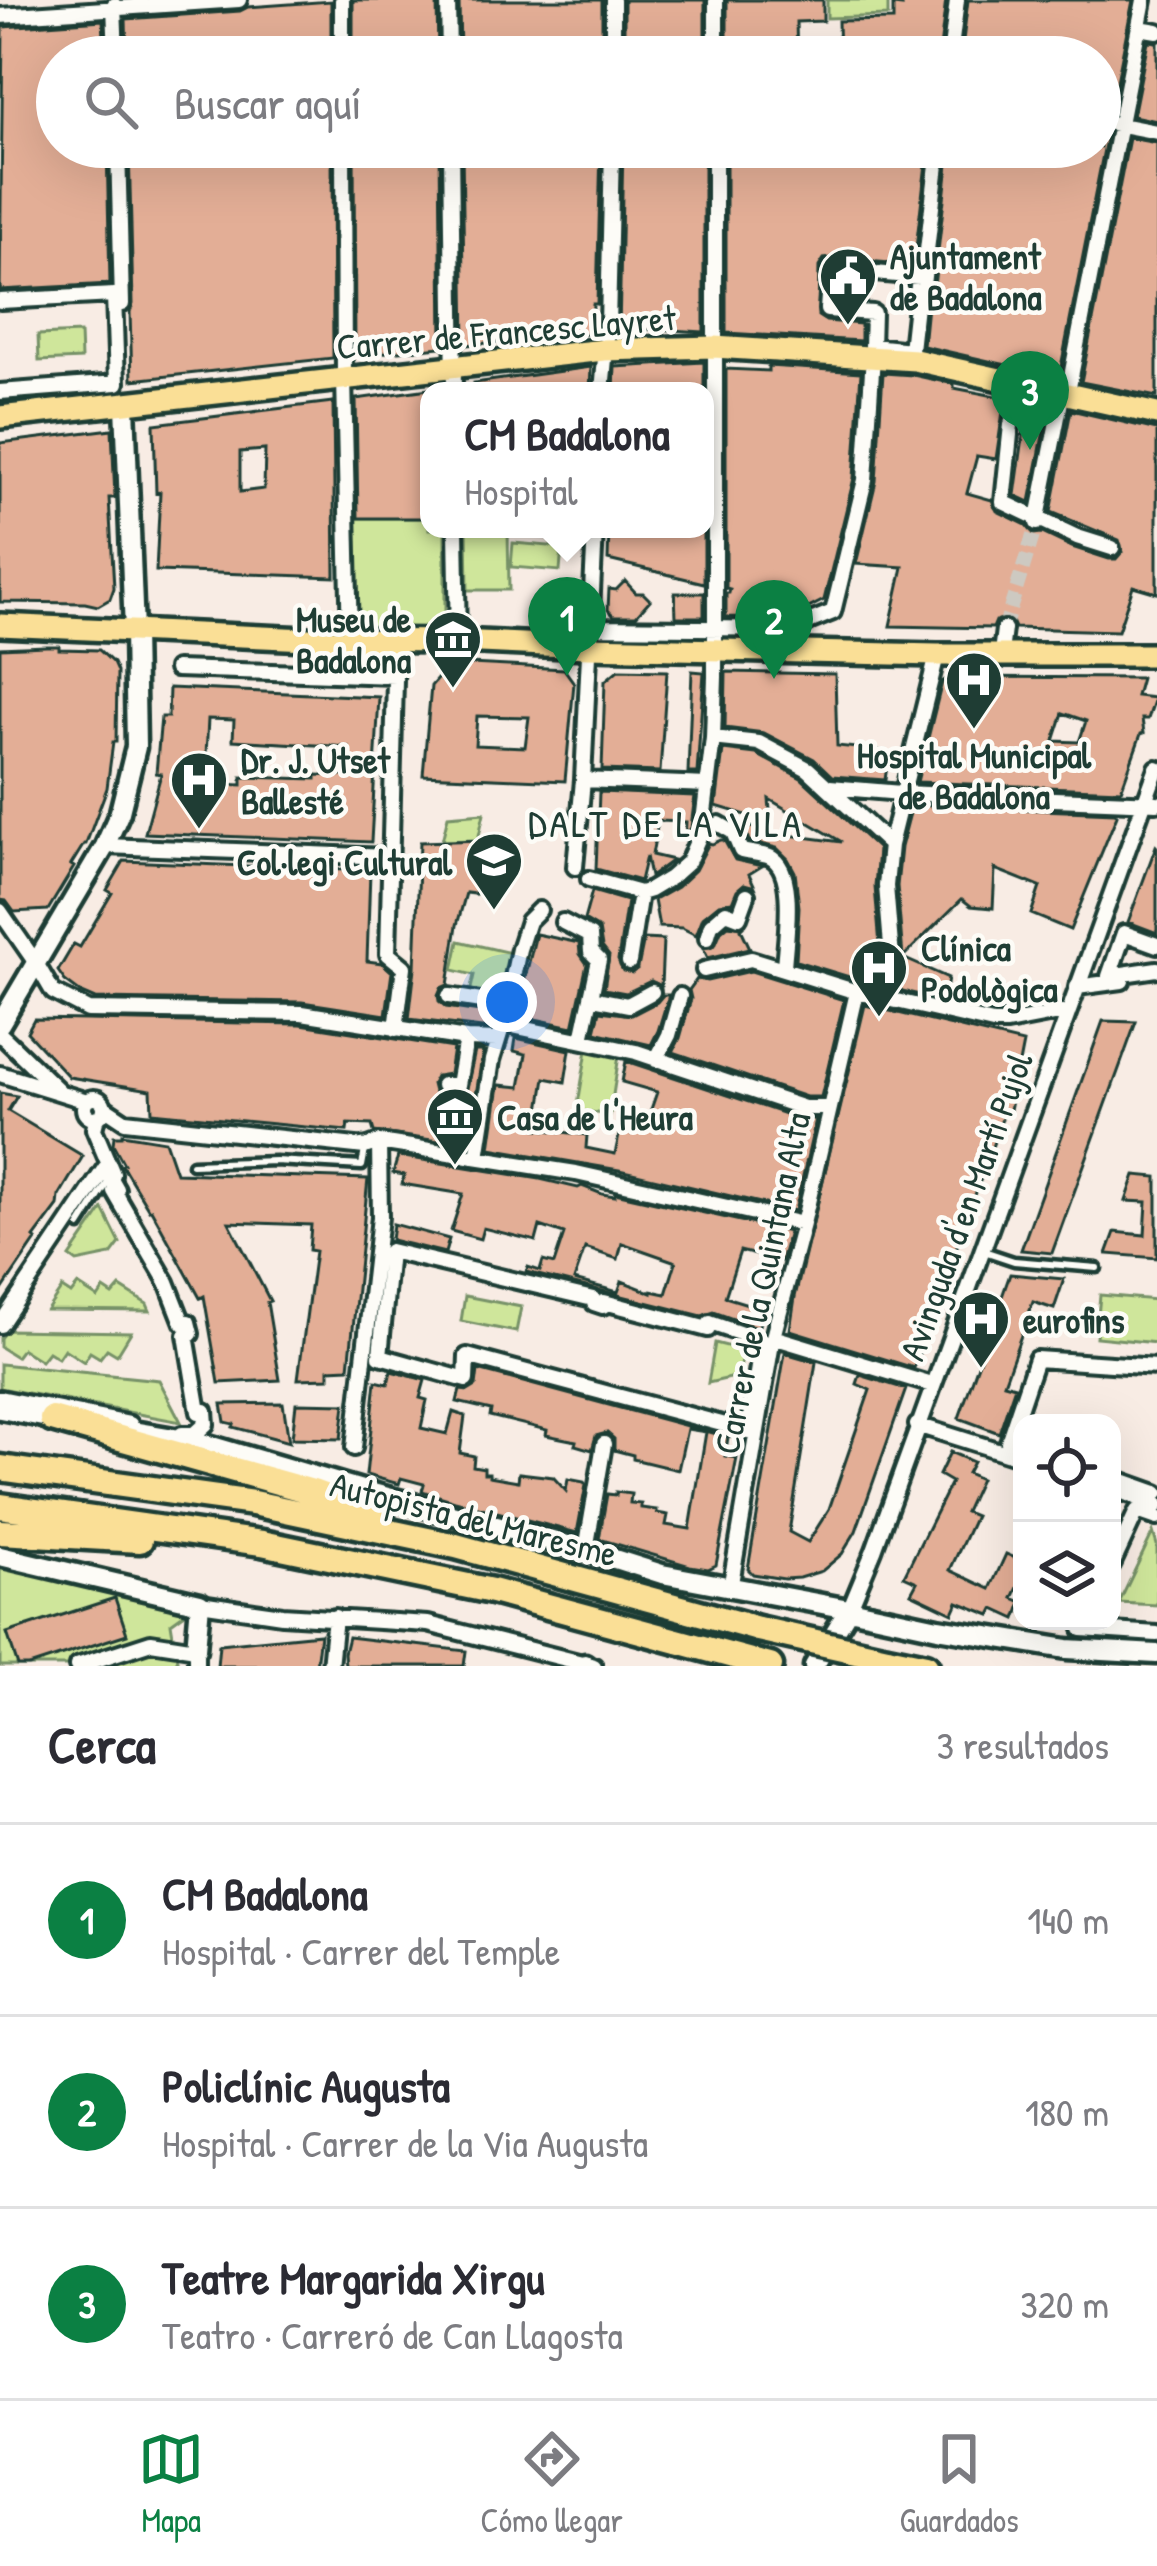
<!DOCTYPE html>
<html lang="es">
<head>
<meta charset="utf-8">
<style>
	:root { --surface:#fff; --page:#f7f7f7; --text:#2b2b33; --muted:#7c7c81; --line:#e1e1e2; --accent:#0b8043 }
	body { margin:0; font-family:"Patrick Hand",sans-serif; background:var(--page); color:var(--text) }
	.controls { position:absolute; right:36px; bottom:36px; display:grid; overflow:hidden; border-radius:24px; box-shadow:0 12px 48px #0002 }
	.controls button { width:108px; height:108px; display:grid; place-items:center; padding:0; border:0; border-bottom:3px solid var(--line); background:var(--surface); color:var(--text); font:60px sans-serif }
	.you { position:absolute; left:507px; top:1002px; width:42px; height:42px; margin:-30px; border:9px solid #fff; border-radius:50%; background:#1a73e8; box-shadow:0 0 0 18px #1a73e833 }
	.badge { display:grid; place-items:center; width:78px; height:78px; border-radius:50%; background:var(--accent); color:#fff; font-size:39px; font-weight:700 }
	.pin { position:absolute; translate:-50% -99px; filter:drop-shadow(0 3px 6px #0008) }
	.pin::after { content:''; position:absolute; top:63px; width:42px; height:36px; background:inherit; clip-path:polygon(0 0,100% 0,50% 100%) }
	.popup { position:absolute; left:420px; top:382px; width:294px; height:156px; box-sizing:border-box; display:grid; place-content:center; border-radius:24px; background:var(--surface); filter:drop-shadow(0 3px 9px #0005); font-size:39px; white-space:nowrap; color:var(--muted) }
	.popup b { font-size:45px; color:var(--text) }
	.popup::after { content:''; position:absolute; left:50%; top:100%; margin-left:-24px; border:24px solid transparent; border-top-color:var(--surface) }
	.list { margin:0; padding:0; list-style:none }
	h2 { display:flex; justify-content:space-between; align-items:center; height:156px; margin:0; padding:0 48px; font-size:51px }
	h2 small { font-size:39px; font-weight:400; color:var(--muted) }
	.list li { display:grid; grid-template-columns:78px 1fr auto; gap:36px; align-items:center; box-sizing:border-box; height:192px; padding:0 48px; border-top:3px solid var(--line) }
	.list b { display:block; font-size:45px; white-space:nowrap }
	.list p { margin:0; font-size:39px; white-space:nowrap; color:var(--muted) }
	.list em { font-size:39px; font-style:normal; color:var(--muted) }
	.icon { flex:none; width:66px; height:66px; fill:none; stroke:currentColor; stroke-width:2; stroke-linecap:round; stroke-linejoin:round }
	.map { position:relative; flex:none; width:1157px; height:1666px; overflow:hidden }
	.search { position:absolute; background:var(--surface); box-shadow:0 12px 48px #0002; left:36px; right:36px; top:36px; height:132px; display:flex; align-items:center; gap:30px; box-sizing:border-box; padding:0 42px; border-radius:66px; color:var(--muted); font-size:45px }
	.sheet { height:732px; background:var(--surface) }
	nav { display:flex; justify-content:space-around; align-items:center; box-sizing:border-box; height:168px; border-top:3px solid var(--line); background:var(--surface); font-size:33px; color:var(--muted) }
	nav a { display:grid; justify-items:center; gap:6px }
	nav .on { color:var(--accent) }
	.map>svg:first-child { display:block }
	.green { fill:#cfe69b; stroke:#779268; stroke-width:3 }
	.building { fill:#e3ae96; stroke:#1f3d34; stroke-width:3; fill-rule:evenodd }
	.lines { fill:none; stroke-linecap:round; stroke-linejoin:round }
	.street-tunnel { stroke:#cdc9c1; stroke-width:14; stroke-dasharray:14 7; stroke-linecap:butt }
	.lane-casing { stroke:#1f3d34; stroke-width:15 }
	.street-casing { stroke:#1f3d34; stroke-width:22 }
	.secondary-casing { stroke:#1f3d34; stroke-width:27 }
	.primary-casing { stroke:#1f3d34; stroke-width:30 }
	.highway-casing { stroke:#1f3d34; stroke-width:33 }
	.lane { stroke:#fdfcf7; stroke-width:6 }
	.street { stroke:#fdfcf7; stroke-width:14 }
	.secondary { stroke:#fdfcf7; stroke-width:18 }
	.primary { stroke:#fadf96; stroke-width:21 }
	.highway { stroke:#fadf96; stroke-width:24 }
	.highway-bridge-casing { stroke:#1f3d34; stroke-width:33; stroke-linecap:butt }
	.highway-bridge { stroke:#fadf96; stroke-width:24 }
	.labels { text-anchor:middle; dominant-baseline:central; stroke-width:9; stroke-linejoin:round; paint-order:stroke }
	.poi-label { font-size:36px; font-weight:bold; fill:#1f3d34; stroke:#fdfcf7; text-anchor:start }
	.street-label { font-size:36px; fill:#1f3d34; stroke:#fdfcf7 }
	.neighbourhood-label { font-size:39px; letter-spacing:3px; fill:#1f3d34; stroke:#fdfcf7 }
</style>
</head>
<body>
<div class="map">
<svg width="1157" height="1666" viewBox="0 0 1157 1666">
	<rect width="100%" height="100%" fill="#f8ece4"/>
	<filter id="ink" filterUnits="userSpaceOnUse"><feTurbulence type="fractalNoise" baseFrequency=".00833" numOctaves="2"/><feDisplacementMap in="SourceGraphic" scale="24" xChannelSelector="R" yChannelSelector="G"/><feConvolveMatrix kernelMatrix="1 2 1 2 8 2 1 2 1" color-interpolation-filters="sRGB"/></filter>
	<g filter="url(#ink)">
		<path class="green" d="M827,0H888V16L827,18Z
			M80,333L81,359L39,361L38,335Z
			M356,518H429V529H445V630L358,625Z
			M467,529H508L509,590H468Z
			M513,543L562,547L560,571L511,567Z
			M484,813L478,840L442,841L448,816Z
			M459,941L511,953L500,999L470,993L474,975L453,970Z
			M587,1050L619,1055L610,1115L577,1110Z
			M103,1209L120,1243L111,1255L77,1262L70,1257Z
			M78,1285L98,1298L104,1289L113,1295L120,1287L147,1304L150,1311L47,1310L62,1288L71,1294Z
			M1100,1295L1157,1300V1343L1096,1337Z
			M465,1296L521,1307L516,1332L461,1321Z
			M6,1330L131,1332L117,1355L107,1349L100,1358L90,1352L84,1362L64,1349L58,1358L48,1352L41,1361L22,1349L16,1357L0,1347V1338Z
			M715,1343L743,1350L739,1376L708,1383Z
			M0,1364L159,1380L181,1422L0,1388Z
			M1153,1532L1157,1545V1605L1119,1603Z
			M0,1566L72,1577L189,1610L171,1623L178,1666H0Z"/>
		<path class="building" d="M353,0H437L438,57H353Z
			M459,0H602V57H460Z
			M624,0H705V57H624Z
			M727,0H823V21L796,22L797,57H727Z
			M901,0H946L939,57H839L838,21L893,20V5L902,6Z
			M968,0H1133L1111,112L1100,110V57H961Z
			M331,1V57H127L126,19L240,11L248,7Z
			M103,20L105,57H57V147H107L110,284L0,290L3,27Z
			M1148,41L1157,42V121L1133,116Z
			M1100,132L1107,134L1059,377L923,346L928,295L934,286L950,147H1100Z
			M1129,138L1157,143V397L1081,382Z
			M129,147H332L333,358L132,380L130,312L133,304Z
			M354,147H440L442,347L355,355Z
			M462,147H601L597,304H593L592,328L587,334L465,345Z
			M623,147H704V332L655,329L619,332Z
			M726,147H928L914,265L831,258L824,259L819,267L818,316L826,321L861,324V341L726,333Z
			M704,362V391H614L615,367Z
			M768,366L861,372L854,478L824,600L789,618L726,617V593H729L730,589L726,588V369L768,371Z
			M591,367L590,391H474V383Z
			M883,373L913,375L954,384V388L1005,398L996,459L977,456L967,493L992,500L997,511L1026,525L1034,534L1042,533L1072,547L1109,559H1116L1122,552L1119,540L1051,512L1071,410L1157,430V593L1133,586L1118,631L1015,628L1012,621L1004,618L996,621L993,628L890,626L903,567L856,564L876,481Z
			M429,389V518H358L356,399Z
			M1028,401L1049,405L1030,502L1015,495Z
			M333,402L335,577L156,571L160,492L156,493L154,424ZM265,450L264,489L240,492V452Z
			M112,429L115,498H109L114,588L110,599L98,606L85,603L0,602V443Z
			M609,529H704V583L608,560Z
			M625,581L636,593H643L650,600L636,616H614L608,610L609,589L616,590Z
			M675,593H704V617H676Z
			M46,646H59V649L99,650L113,663L117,672L116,742H113L107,788L86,844H84L71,865L74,867L48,910L14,912L6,901L0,900V648Z
			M470,664L564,669L574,683L565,781L423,775L431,686L443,672ZM477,716L529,717L525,747L475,745Z
			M618,670L667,671L660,772L602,770L605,681Z
			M692,671L704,672L697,773H688Z
			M726,672L835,674L837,746L885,751L884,759H888L885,780L832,776L814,759L764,733L725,728Z
			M950,677L1141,678L1136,696L1155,698L1148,719H1142L1144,733L1141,734L1121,790L917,782L942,682ZM1063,713L1086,721L1079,742L1054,741Z
			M169,688L379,697L371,842L145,833L161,774L156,773L161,717H168ZM208,719L234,720L233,740L348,747L347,776L316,775V779L242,777V785L198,783L200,755H206Z
			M723,750L756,754L801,778L878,849L875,887L881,957L876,985L796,961L799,907L795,872L788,859L777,848L749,841L745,830L766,821L716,806ZM769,799L842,842L772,833Z
			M599,792L695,796L691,827L685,841L686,822L658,821L652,855L673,860L650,877L646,856L640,881L596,869Z
			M912,805L1115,813L1117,815L1070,930L1031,914L1040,887L995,869L993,908L971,906L962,899L903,957L897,886L901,847Z
			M484,840L475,894L466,893L457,925L448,985L441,988L438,995L439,1001L446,1007L494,1014L490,1029L409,1019L415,968L420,842Z
			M721,840H724L735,860L762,866L749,874L755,887L744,884L737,890L732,902L719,904L703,917L696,935L682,928L659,927L654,900L677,887L695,870L709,843L712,844Z
			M1156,846L1157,847V933L1128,922Z
			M124,861L370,871L367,961L382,963L392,972L386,1015L302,1002L95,999L81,993L65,981L58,971L74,944L80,947L112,893L107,890Z
			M592,891L627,901L618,960L623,971L632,973L638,968L644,939L663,940L661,986L651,981L626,993L604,989L609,956L602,947L599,929L584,920Z
			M728,925L743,927L741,929L750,948L708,958L703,948L715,945L721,931Z
			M536,934L579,943L580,954L587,964L573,1027L516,1015Z
			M903,958L948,978L946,991L1006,1005L1001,1012H994L898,990Z
			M751,971L844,1000L821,1097H806L673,1052L680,1038L691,999L689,990L697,979L707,981Z
			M663,995H669L658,1031L651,1045L595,1032L600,1011L632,1015L657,1002Z
			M865,1005L1023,1043L1009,1115L1004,1113L914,1368L790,1330L795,1297Z
			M34,1019L301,1024L453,1048L449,1074L436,1076L432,1084L434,1092L443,1096H459L466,1092L475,1051H483L468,1145L374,1132L372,1125L348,1124L347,1131L152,1112L151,1090L69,1077L27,1032Z
			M1103,1021L1136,1022L1052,1253L1021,1250Z
			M516,1038L570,1050L565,1082L545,1078L537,1129L587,1135L586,1148L615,1154L620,1131L631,1134L636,1115L648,1118L657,1092L622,1082L626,1061L800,1119H816L795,1211L619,1170L490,1148L499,1085L520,1087L526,1054L514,1051Z
			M0,1093L17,1096L8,1111L83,1156L59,1196L58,1206L34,1238L36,1240L0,1293Z
			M122,1134L165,1141L176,1173L368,1179L349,1368L329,1369V1378L298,1379L315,1251L309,1250L311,1225L229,1222L270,1301L267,1302L280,1380L219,1383L204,1296L200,1298L151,1209L149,1210L122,1165L124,1164L113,1144L114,1136H122Z
			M398,1156L540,1179L578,1188L582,1186L602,1194L615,1196V1193L789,1232L781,1261L740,1251L725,1297L764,1309L758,1328L714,1312L702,1316L526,1272L528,1267L540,1271L543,1261L554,1264L564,1234L540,1226L536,1241L483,1228L480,1239L451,1231L463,1194L402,1184L404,1175L393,1173ZM622,1243L676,1262L666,1294L652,1291V1293L622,1281L618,1292L574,1280L585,1248L618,1259Z
			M1135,1175L1157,1177V1258L1107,1254L1115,1232L1145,1235L1147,1202L1126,1201Z
			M393,1224L449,1239L445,1253L391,1240Z
			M1010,1274L1064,1279L1054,1309L1033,1302L1004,1383L1015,1386L999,1433L959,1418Z
			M785,1353L816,1362L789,1532L808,1542L829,1509L870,1390L857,1384L860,1375L906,1389L856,1531L842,1554L822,1571L799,1578L784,1579L753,1574L748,1569Z
			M478,1370L728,1437L725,1456L737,1458L716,1565L708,1569L690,1566L599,1539L607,1494L616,1495V1492L631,1494L630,1503L641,1504V1508L657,1510V1513L668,1515L666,1525L690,1529L706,1432L687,1429L678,1470L633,1459V1455L614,1450V1439L607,1433L596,1436L592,1450L575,1445L576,1441L546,1435L547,1430L490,1416L491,1410L457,1402L460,1390L468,1391L476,1386Z
			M391,1371L425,1380L420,1398L427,1400L421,1428L447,1434L453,1412L465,1416L460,1453L474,1456L473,1466L484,1468V1473H489V1476L518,1481L519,1473L553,1477L566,1491L568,1479L584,1482L586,1485L577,1533L455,1501L422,1491L424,1484L401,1478L399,1484L366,1475L376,1381L388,1384Z
			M283,1403L289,1442L233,1427L234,1424L225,1422L222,1404Z
			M296,1403L345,1404L341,1439L292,1438Z
			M950,1452L973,1462L967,1473L980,1479L965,1512L975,1516L950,1570L990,1589L1006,1554L1022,1561V1579L1013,1598L1022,1602L1016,1619L994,1609L991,1615L958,1602L953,1613L911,1593L917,1582L904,1576L951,1482L939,1475Z
			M115,1598L127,1634L29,1666H18L7,1633Z
			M320,1634L316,1666H217L219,1644Z
			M348,1637L466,1651L464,1666H345L344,1653Z"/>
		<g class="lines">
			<path class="street-tunnel" d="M1004,629L1037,523"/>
			<g class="lane-casing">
				<path id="lane" d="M192,1164L275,1161L362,1166L365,1150
					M80,1226L108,1182
					M984,1251L1014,1261L1097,1268"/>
			</g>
			<g class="street-casing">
				<path id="street" d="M342,0V57
					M448,0L449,57
					M114,5L116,57
					M0,16L239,0
					M1139,28L1157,31
					M613,57V0
					M716,57V0
					M950,57L957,0
					M1100,121L1157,132
					M118,147L122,304
					M343,147L344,378L350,641
					M451,147L454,391
					M830,269L919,277L911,350L872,346L873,313L827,310Z
					M923,285L939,147
					M0,301L114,295L117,383L0,392
					M1020,383L1011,425L1003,502L1077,537L1112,548
					M602,391L608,326L612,147
					M1068,392L1144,0
					M1037,523L1063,391
					M456,529L458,641
					M590,627L791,629L833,612L865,480L873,355
					M396,641L388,954L404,967L396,1029
					M1001,653L1004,629
					M176,669L395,676
					M713,738L759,743L808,769L890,845L886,886L892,958L885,997
					M583,780L708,785
					M830,787L901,793L1157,803
					M719,824L733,832L741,851C750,853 762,854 770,857C798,871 785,942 784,968
					M890,845L937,655
					M105,846L389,857
					M575,867L583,780L595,529
					M589,879L640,893L650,890L670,878L688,862L702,830L713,738L715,677V147
					M0,911L36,963L53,992L88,1010L302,1013L466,1039L497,1040
					M563,922L590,936L591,952L599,960L582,1039
					M707,938L711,925L726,912L739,917L747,895
					M1157,945L1124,933L1109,976L1157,969
					M629,962L640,893
					M704,970L751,959L857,992L993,1023H1007L1069,1011
					M1077,987L1122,981
					M449,996L507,1005
					M592,998L628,1005L652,992
					M503,1024L636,1052L804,1108H830
					M0,1034L59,1091
					M656,1060L669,1035L680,996
					M0,1074L87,1101
					M443,1085H458L466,1039
					M84 1108a10 10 0 1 1 20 0a10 10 0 1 1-20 0Z
					M104,1107L125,1121L365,1147L379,1142L576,1173L803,1224
					M97,1117L94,1129L113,1174
					M477,1157L492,1060L503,1024L519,949L528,921L539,910
					M390,1251L593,1299L594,1303L603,1306L604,1302L708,1329L710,1323L762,1341L748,1431L467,1356L466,1380L380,1356Z
					M0,1325L105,1168L117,1189L114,1191L167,1282L183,1323L188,1322L191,1334L186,1335L199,1412L205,1411L206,1424L195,1434H182
					M773,1337L932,1385
					M0,1398L130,1424
					M917,1425L1022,1458
					M1022,1447L1008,1442L1036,1359L1157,1367
					M354,1448L380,1217L379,1142
					M1112,1477L1157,1493
					M1112,1488L1157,1505
					M586,1550L604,1444
					M1112,1565L1137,1511L1157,1518
					M730,1589L773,1337L803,1224L857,992
					M200,1603L282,1615L428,1624L594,1666
					M847,1615L874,1550L1157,768
					M1086,1621L1082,1629L1157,1634
					M77,1666L151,1642L196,1649V1666
					M330,1666L335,1617"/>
			</g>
			<g class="secondary-casing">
				<path id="secondary" d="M0,1024L105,846L120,812L136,747L134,631L125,405
					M0,1409L64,1421
					M121,1429L198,1442L365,1491L586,1550L662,1574L849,1609L938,1628L1067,1649L1157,1654
					M0,1556L200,1603L196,1649
					M584,1666L585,1664
					M814,1666L849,1609"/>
			</g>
			<g class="primary-casing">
				<path id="primary" d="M0,417L604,350L714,347L915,360L1157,414
					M0,625L330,640L458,641L588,647L937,655H1157"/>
			</g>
			<g class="highway-casing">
				<path id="highway" d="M52,1419L313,1492L381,1517
					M0,1468L253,1503L456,1546L758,1629
					M0,1506L262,1543L492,1591L770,1666
					M0,1532L140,1540
					M887,1658L926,1666"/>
			</g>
			<use href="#lane" class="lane"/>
			<use href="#street" class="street"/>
			<use href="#secondary" class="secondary"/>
			<use href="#primary" class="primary"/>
			<use href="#highway" class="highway"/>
			<g class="highway-bridge-casing">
				<path id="highway-bridge" d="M758,1629L887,1658"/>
			</g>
			<use href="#highway-bridge" class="highway-bridge"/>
		</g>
	</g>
	<defs>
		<g id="civic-pin" transform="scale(3)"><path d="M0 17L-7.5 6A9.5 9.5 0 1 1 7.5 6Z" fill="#1f3d34" stroke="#fdfcf7"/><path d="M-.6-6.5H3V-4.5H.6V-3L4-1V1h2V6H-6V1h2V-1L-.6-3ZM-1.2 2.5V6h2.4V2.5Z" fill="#fff"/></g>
		<g id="museum-pin" transform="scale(3)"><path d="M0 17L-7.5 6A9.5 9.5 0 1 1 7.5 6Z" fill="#1f3d34" stroke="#fdfcf7"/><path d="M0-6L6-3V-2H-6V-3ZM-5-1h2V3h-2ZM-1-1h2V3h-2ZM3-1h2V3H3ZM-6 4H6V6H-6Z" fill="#fff"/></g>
		<g id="hospital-pin" transform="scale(3)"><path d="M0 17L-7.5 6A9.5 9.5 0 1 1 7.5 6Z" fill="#1f3d34" stroke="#fdfcf7"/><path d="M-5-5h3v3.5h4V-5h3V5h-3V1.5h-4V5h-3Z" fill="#fff"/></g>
		<g id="school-pin" transform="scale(3)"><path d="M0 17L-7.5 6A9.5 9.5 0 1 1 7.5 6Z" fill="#1f3d34" stroke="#fdfcf7"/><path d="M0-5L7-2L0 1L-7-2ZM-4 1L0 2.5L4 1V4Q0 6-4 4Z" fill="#fff"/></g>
	</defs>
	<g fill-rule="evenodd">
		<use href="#civic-pin" x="848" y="276"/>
		<use href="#museum-pin" x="453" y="639"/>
		<use href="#hospital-pin" x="974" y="680"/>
		<use href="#hospital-pin" x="199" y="780"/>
		<use href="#school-pin" x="494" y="861"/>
		<use href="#hospital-pin" x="879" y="968"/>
		<use href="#museum-pin" x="455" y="1116"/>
		<use href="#hospital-pin" x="981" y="1319"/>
	</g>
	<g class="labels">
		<g class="poi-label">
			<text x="890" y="255">Ajuntament<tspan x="890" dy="41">de Badalona</tspan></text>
			<text x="411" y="618" text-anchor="end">Museu de<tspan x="411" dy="41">Badalona</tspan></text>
			<text x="974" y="754" text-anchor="middle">Hospital Municipal<tspan x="974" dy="41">de Badalona</tspan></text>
			<text x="241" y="759">Dr. J. Utset<tspan x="241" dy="41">Ballesté</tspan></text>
			<text x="452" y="861" text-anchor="end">Col·legi Cultural</text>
			<text x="921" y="947">Clínica<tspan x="921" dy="41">Podològica</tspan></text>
			<text x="497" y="1116">Casa de l'Heura</text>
			<text x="1023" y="1319">eurofins</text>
		</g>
		<g class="street-label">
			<text transform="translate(506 331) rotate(-5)">Carrer de Francesc Layret</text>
			<text transform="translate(965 1206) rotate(-70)">Avinguda d'en Martí Pujol</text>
			<text transform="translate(761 1283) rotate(-78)">Carrer de la Quintana Alta</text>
			<text transform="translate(474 1518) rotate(14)">Autopista del Maresme</text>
		</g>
		<g class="neighbourhood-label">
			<text x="666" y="822">DALT DE LA VILA</text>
		</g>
	</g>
</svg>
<div class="controls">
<button><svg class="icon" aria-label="locate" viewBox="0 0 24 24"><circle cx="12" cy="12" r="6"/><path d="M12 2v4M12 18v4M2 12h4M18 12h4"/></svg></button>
<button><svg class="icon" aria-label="layers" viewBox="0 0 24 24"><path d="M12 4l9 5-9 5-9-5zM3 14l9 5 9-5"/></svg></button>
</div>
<div class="you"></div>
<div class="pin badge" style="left:567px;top:676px">1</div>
<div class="popup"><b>CM Badalona</b>Hospital</div>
<div class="pin badge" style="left:774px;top:679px">2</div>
<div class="pin badge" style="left:1030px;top:450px">3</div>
<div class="search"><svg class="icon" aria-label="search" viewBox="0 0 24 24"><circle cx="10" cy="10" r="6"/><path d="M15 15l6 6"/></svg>Buscar aquí</div>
</div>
<section class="sheet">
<h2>Cerca<small>3 resultados</small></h2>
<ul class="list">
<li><span class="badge">1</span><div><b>CM Badalona</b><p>Hospital · Carrer del Temple</p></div><em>140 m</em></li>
<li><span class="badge">2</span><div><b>Policlínic Augusta</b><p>Hospital · Carrer de la Via Augusta</p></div><em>180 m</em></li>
<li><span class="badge">3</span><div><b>Teatre Margarida Xirgu</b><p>Teatro · Carreró de Can Llagosta</p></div><em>320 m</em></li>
</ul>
</section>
<nav>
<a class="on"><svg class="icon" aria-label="map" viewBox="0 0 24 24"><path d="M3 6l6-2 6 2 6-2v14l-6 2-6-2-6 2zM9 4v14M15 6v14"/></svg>Mapa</a>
<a><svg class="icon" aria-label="directions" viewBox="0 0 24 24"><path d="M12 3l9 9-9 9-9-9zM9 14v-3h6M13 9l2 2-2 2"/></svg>Cómo llegar</a>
<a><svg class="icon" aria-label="saved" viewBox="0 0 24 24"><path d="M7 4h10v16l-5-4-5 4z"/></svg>Guardados</a>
</nav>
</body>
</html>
